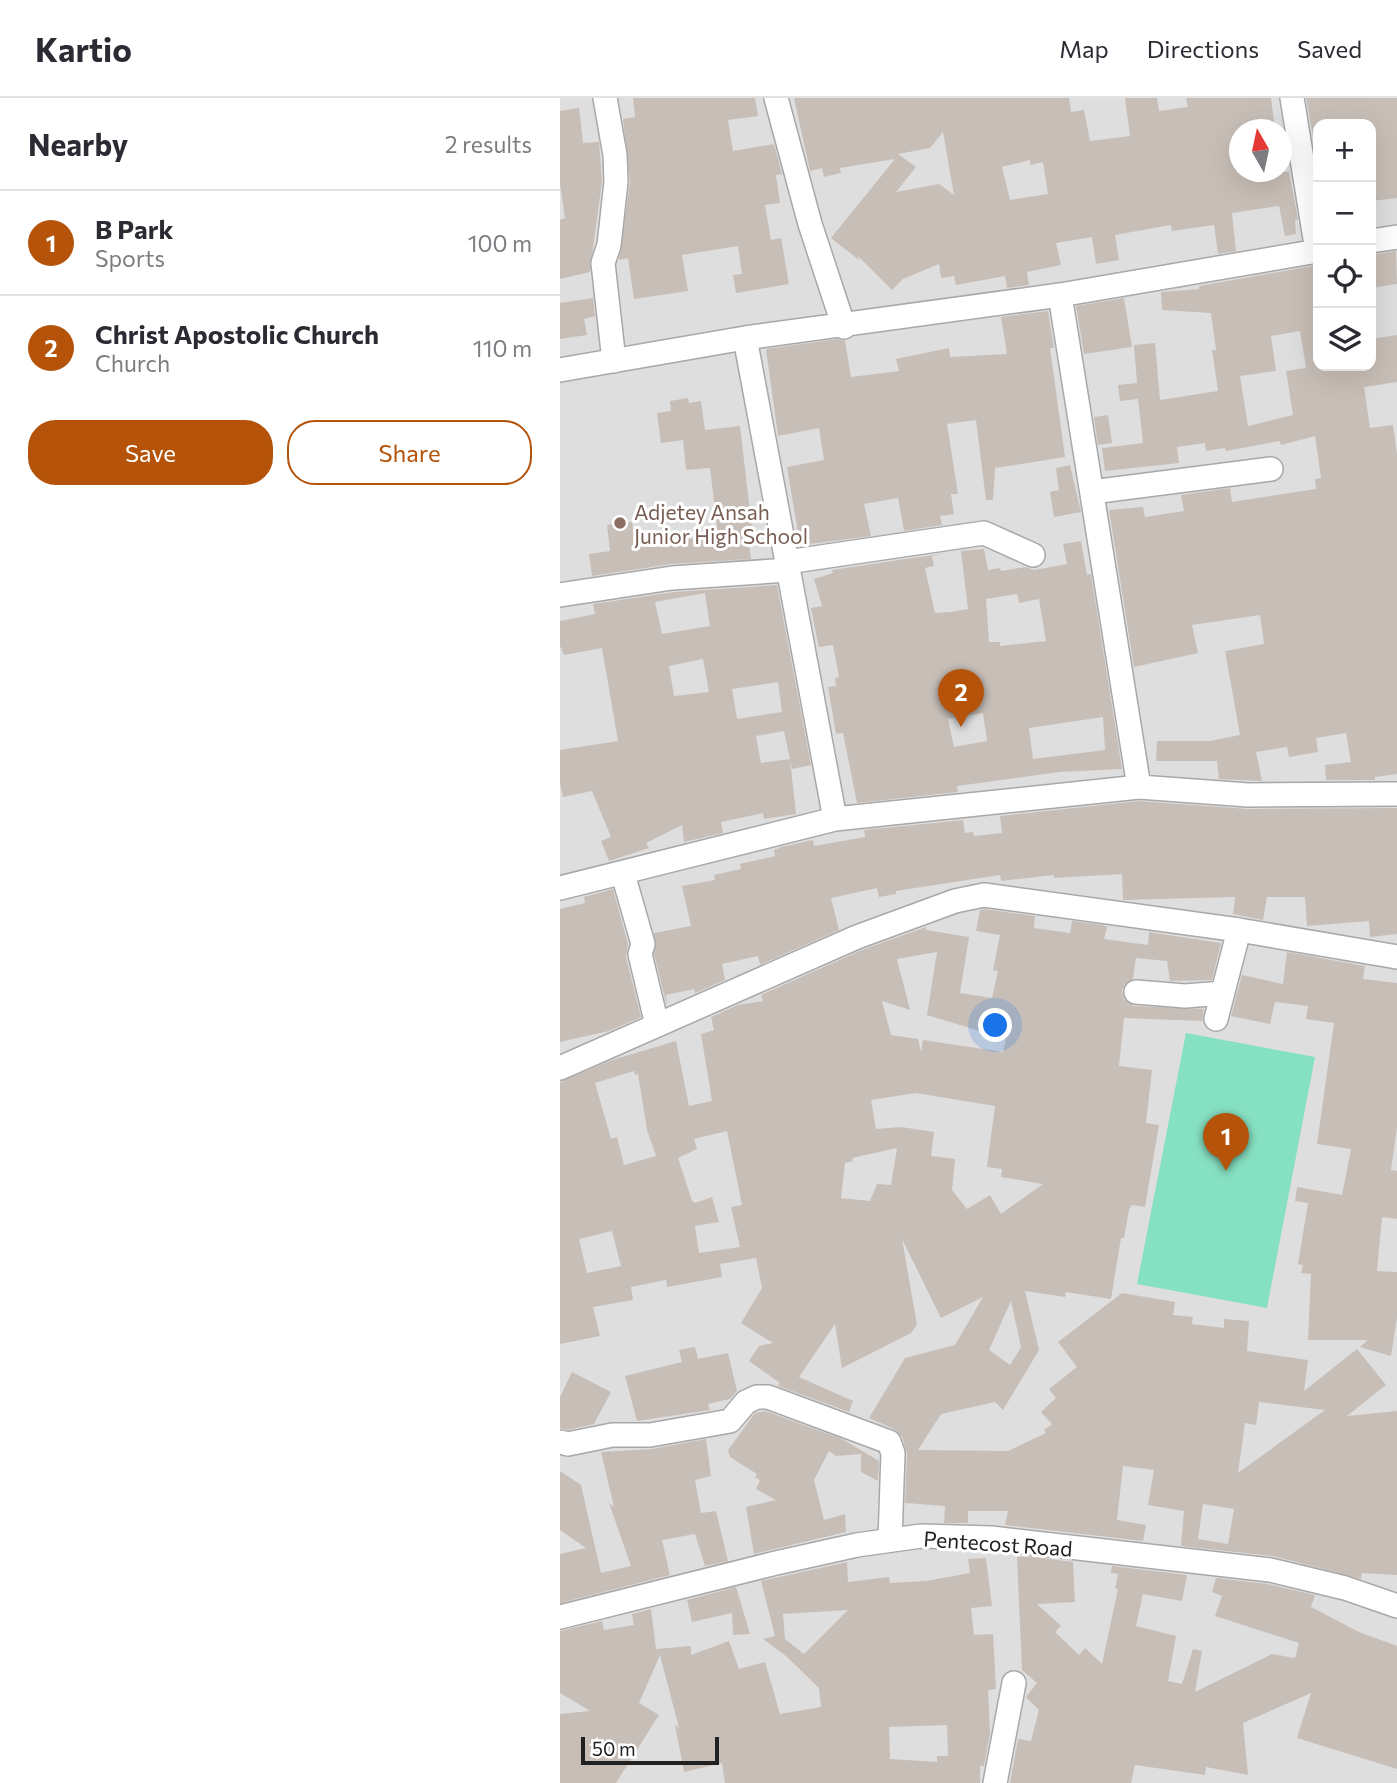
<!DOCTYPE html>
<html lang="en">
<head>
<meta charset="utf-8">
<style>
	:root { --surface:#fff; --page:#f7f7f7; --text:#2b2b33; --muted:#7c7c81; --line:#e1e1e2; --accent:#b45309 }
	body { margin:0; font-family:Commissioner,sans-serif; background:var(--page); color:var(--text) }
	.controls { position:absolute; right:21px; top:21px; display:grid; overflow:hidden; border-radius:14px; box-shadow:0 7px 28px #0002 }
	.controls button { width:63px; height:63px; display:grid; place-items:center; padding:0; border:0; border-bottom:2px solid var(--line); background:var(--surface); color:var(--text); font:35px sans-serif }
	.compass { position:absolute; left:669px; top:21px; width:63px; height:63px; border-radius:50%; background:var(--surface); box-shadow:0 7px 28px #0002; rotate:351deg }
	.scale { position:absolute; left:21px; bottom:18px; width:138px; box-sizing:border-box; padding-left:7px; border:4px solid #212121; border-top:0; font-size:19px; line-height:24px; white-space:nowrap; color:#212121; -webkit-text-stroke:5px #fff; paint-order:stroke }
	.you { position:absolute; left:436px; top:928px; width:24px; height:24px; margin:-18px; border:5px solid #fff; border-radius:50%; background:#1a73e8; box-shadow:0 0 0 10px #1a73e833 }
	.badge { display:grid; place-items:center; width:46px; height:46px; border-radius:50%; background:var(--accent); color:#fff; font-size:23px; font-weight:700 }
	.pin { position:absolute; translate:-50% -58px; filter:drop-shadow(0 2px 4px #0008) }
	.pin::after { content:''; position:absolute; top:37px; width:24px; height:21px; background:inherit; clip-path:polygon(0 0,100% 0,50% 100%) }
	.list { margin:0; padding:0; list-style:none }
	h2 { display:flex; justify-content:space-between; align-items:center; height:91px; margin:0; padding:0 28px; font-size:30px }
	h2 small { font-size:23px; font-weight:400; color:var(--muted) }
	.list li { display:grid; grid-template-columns:46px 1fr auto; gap:21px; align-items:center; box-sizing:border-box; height:105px; padding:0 28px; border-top:2px solid var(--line) }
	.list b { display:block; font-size:26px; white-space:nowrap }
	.list p { margin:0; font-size:23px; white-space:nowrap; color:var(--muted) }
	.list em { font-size:23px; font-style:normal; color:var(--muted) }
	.actions { display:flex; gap:14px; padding:21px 28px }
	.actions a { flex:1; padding:16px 0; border:2px solid var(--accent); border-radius:28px; text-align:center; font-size:24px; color:var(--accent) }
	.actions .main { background:var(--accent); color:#fff }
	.icon { flex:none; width:38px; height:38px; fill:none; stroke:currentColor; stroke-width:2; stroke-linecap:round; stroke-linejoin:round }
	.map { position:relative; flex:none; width:837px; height:1685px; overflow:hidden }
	header { display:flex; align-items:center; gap:42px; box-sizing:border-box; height:98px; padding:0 35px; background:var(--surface); border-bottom:2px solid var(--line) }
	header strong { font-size:33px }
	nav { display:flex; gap:38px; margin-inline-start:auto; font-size:24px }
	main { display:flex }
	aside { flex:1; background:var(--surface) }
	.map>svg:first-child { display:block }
	.residential { fill:#dfdede; fill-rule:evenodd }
	.pitch { fill:#86e0c2 }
	.building { fill:#c7beb7; fill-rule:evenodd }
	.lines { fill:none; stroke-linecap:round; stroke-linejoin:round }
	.street-casing { stroke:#a8a8a8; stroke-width:26 }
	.street { stroke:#fff; stroke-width:23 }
	.education-dot { fill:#8d6e63; stroke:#fff; stroke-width:2.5 }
	.labels { text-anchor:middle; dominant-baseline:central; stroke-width:6; stroke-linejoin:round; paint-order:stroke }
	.education-label { font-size:21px; fill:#785e54; stroke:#fff; text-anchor:start }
	.street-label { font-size:21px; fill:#212121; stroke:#fff }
</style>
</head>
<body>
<header>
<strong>Kartio</strong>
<nav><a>Map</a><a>Directions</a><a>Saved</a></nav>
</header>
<main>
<aside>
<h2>Nearby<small>2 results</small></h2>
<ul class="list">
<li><span class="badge">1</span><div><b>B Park</b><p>Sports</p></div><em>100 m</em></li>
<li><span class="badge">2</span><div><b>Christ Apostolic Church</b><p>Church</p></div><em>110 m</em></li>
</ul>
<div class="actions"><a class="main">Save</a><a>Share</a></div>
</aside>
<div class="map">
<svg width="837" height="1685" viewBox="0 0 837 1685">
	<rect width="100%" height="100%" fill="#f2efe8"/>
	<path class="residential" d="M0,0H837V1685H0ZM758,26H811V268H758ZM680,32H722V74H680Z"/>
	<path class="pitch" d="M626,935L755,959L707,1210L577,1186Z"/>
	<path class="building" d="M73,0H195L198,18L168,22L173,53L214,46L222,76L216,77L220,105L205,107L211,142L221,140L229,186L176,195L173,177L182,176L178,148L122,157L128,193L74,201L68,160L59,162L70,84L63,21L75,19Z
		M234,0H509L511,14L524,12L530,43L570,38L565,0H597L599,13L628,9L626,0H711L714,24L680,28V74H729L738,121L735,122L736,136L725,138L719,108L672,115L676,153L658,156L654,127L612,133L611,127L555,137L559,162L536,166L532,139L496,145L501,167L467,174L469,187L447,190L445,178L396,187L394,178L381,180L379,166L343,181L332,192L298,158L299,162L271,140L335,61L280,70L281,75L264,79L262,70L250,73ZM383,34L394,97L379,86L336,94L356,69L338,56L370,50ZM470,62V67L483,64L488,96L450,102L442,69Z
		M746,0H837V100L811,103V26H758L756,55Z
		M19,10L23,45L39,44L42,83L30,174L0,181V122L5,120L0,86V13Z
		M836,153L837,186L811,190V157Z
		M758,167V268H811V241L837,237V284L804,289L810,330L833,327L837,356V676L815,679V682H766L765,667L791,664L786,635L756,640L758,654L729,659L727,649L696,654L702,683L659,681L657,663H596L597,643H650L680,637L665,553L704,546L700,517L632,527L638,555L574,569L549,412L583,409L585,419L624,413L621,397L670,390L672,404L756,391L755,381L761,380L755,338L721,347L720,343L666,353L665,350L646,353L645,345L617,349L619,365L545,373L542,350L583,345L578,301L560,303L558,287L577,285L574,247L595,245L600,302L658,293L652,252H656L651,215L602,212L601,194L639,191V188ZM740,233L746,270L726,273L733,317L688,328L680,278L716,273L711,238Z
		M33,200L35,218L24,221L27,237L0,241V205Z
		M564,200L572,249L524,256L516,208Z
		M488,213L494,250H490L505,359L435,370L433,402H426L416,322L387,326L398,396H391L394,416L380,418L382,427L344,433L338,400L304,406L311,438L250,446L248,438L239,440L227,369L264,362L259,330L218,338L206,251L278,241L285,243L291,279L339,273L336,261L389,250L390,259L447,256L441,219Z
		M128,300L129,305L141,303L145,332L180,328L192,431L187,432L191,461L111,466L32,478L29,456L50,453L47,427L72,424L76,450L158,436L150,370L126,372L123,342L101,345L97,315L111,313L110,303Z
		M548,317L552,345L538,347L534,319Z
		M510,367L521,414L494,419L490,394L499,392L496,370Z
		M521,443L527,477L531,476L562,671L499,674L397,688L398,694L297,705L283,635L276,636L268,589L276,588L275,580L279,579L273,547L259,549L255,531L251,510L262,508L254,481L273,475L272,472L386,455L372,458L374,468L365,470L375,515L391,514L408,511L401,453L424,451L428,472L440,470L441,473L466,469L474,472L507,466L503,446ZM457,496L459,505L479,501L486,543L440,548V544H429L426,501ZM423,615L427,643L394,649L388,621ZM543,619L545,652L473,661L469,630Z
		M217,487L251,667L232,671L224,633L196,638L201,665L230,661L236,716L204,721L203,715L161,724L163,735L124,744L122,727L86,745L89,750L49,763L41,743L51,739L32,693L3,699L0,685V652L58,643L42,550L4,557L0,548V523L35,516L33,506L114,494ZM145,495L150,528L102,536L95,504ZM143,561L149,594L114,598L109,568ZM218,584L222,614L177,621L172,591Z
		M579,703L688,711L837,710V836L810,839L809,823L747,828L745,799H707L703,822L673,816L675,799L563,802L562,776L494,780V777L441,783L440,777L336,793V796L319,799L317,790L271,800L279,832L200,867L198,858L162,866L165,882L135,895L134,891L106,897L107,908L94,856V835L131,828L122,788L155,782L154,777L181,771L180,766L215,758L214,752L221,749L253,742L254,748L305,739L304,732L403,722L405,735L413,734L414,738L442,735L440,718Z
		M53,791L68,846L66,859L81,919L49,933L0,944V811L25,805L24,799Z
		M424,811L475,818L474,830L510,835L512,823L543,827L547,829L544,841L588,847L589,834L661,845L652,882L610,883L607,863L576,860L573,881L565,886L562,892L564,901L574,908L644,911L642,923L564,920L559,968L592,972L586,1025L599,1027L585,1109L572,1107L569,1112L564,1140H561L551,1201L506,1194L505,1199L465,1193L479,1252L443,1312L435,1304L381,1316L358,1352L448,1353L486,1335L484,1332L492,1326L481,1314L496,1300L489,1291L517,1269L498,1244L562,1195L615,1204L613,1217L633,1219L632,1226L664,1230V1221L689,1223L687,1253L748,1262L744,1293L797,1251L826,1287L787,1318L837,1313V1477L802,1475L801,1481L713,1458L621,1448L624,1413L588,1407L594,1372L563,1368L557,1422L586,1427L583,1443L445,1427L448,1413H408V1425H384L385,1408L345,1405L347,1355L342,1339L334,1331L309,1320L345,1260L395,1247L423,1199L381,1220L342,1141L357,1227L351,1235L282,1270L275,1226L239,1279L293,1303L289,1314L218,1288L220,1285L189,1263L199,1248L213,1245L181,1225L202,1190L196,1160L160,1166L162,1179L107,1189L106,1182L71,1189L73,1202L33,1209L40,1238L0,1246V984L52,962L116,943L129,1008L152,1003L141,936L154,932L151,919L178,907L203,903L201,897L302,852L366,829V832L409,839L400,895L432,900L438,873L433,872L440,837L416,833L420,812ZM377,854L367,917L446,941L443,954L363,942L361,954L358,941L331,937L322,903L350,912L337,861ZM74,973L75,977L78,976L87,1032L96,1058L64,1067L57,1039L51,1041L35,985ZM356,995L435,1008L427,1069L442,1071L441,1079L483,1086L441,1116L430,1097L407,1111L392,1092L395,1061L371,1058L374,1034L341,1029L316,1031L311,1002ZM167,1033L182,1107L171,1109L180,1149L139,1155L135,1128L159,1124L152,1099L135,1105L132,1103L118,1060L137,1051L134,1041ZM337,1050L331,1087L317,1086L310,1103L281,1100L285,1065L293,1063L292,1060ZM52,1133L61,1168L27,1175L19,1141ZM451,1203L461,1249L450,1267L429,1252ZM699,1304L765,1312L678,1375L685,1325L696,1327ZM643,1406L674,1411L668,1446L638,1441Z
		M727,854L805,868L803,881L837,885V1029L831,1072L837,1073V1121L822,1119L817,1173L837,1174V1220L831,1258L800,1249L808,1242H748L751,1176L741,1175L743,1167L738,1166L748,1105L735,1103L737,1089L782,1097L791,1051L757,1046L774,925L746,921L748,908L715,904L710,926L671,918L682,877L723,886Z
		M135,1249L138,1261L168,1255L177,1293L170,1301L148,1306L150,1312L77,1323L65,1278L122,1264L119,1252Z
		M12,1274L51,1294L34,1326L8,1332L0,1330V1299Z
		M205,1313L282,1341L319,1363L318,1383L301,1374V1356L276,1358L269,1353L254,1382L264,1422L285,1416L286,1434L194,1456L186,1409L216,1402L196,1391L200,1382L195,1379L197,1376L170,1359L168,1352L195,1315Z
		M146,1341L151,1378L135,1382L141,1415L156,1413L168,1463L145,1468L135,1436L102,1442L110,1477L0,1505V1456L26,1450L0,1432V1373L21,1387L41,1475L71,1468L49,1405L54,1409L41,1354L92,1351Z
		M468,1458L513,1464L515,1504L477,1506L501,1528L495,1534L519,1557L525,1550L542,1566L558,1491L555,1490L558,1476L551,1475L552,1468L627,1477L622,1503L583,1496L576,1528L616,1538L608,1583L622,1586L633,1551L642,1553L635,1594L712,1556L735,1560L739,1545L655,1518L662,1498L652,1494L656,1480L708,1486L755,1497L751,1509L799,1534L837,1548V1671L737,1640L751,1595L683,1625L688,1677L646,1669L645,1677L575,1667L571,1685H450L458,1641L471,1643L479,1612L466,1599L477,1585L462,1572L457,1459Z
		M426,1460L432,1508L411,1510L414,1537L433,1536L436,1591L428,1592L430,1635L424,1668H420V1685H165L162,1665L124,1674L115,1627L119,1630L100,1557L79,1605L99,1617L56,1685H0V1616L30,1613L0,1595V1533L42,1523L44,1532L74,1527L72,1516L91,1511L96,1551L131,1548V1557L169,1543L179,1571L205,1564L220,1616L261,1609L259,1590L226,1558L203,1541L215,1538L201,1483L287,1464L288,1484L329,1479L330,1485L366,1483L410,1475L408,1461ZM288,1512L244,1556L225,1541L223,1516ZM387,1627L388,1658H377V1664L330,1661L329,1629Z
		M176,1489L190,1536L173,1537L172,1515L132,1524L127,1502Z"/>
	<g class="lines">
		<g class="street-casing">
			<path id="street" d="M45,0L55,57L56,84L49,147L43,165L54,263
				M216,0L250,126L284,229
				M732,0L757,153
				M811,143L837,139
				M500,197L579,689
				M0,272L185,240
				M532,394L711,371
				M227,464L424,435L473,457
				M0,497L112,480L228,472
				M275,721L185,240L500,197L758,153
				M63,776L83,846L80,856L97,927
				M0,790L275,721L579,689L688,697L837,696
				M576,894L625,898L663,895
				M656,921L679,832
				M0,970L297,839L395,803L424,797L679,832L837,859
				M0,1344L8,1346L52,1337H90L170,1323L186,1304L197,1299H208L329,1344L333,1355L330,1442
				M0,1519L216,1465L297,1447L361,1438L431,1440L710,1472L785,1490L837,1508
				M435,1685L454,1585"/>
		</g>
		<use href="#street" class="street"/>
	</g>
	<circle class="education-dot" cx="60" cy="425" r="7"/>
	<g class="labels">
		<g class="education-label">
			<text x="74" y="413">Adjetey Ansah<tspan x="74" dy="24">Junior High School</tspan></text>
		</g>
		<g class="street-label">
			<text transform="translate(438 1445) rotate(4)">Pentecost Road</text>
		</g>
	</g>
</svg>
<div class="controls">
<button>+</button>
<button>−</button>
<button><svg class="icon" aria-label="locate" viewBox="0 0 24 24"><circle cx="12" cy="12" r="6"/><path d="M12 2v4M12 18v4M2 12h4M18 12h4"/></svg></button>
<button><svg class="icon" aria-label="layers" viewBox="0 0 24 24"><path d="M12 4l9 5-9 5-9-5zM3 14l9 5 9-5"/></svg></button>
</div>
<svg class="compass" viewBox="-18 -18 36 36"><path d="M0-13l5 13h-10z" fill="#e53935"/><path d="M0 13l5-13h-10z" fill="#7c7c81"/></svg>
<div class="scale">50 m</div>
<div class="you"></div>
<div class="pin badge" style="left:666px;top:1073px">1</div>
<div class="pin badge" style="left:401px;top:629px">2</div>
</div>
</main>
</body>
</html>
